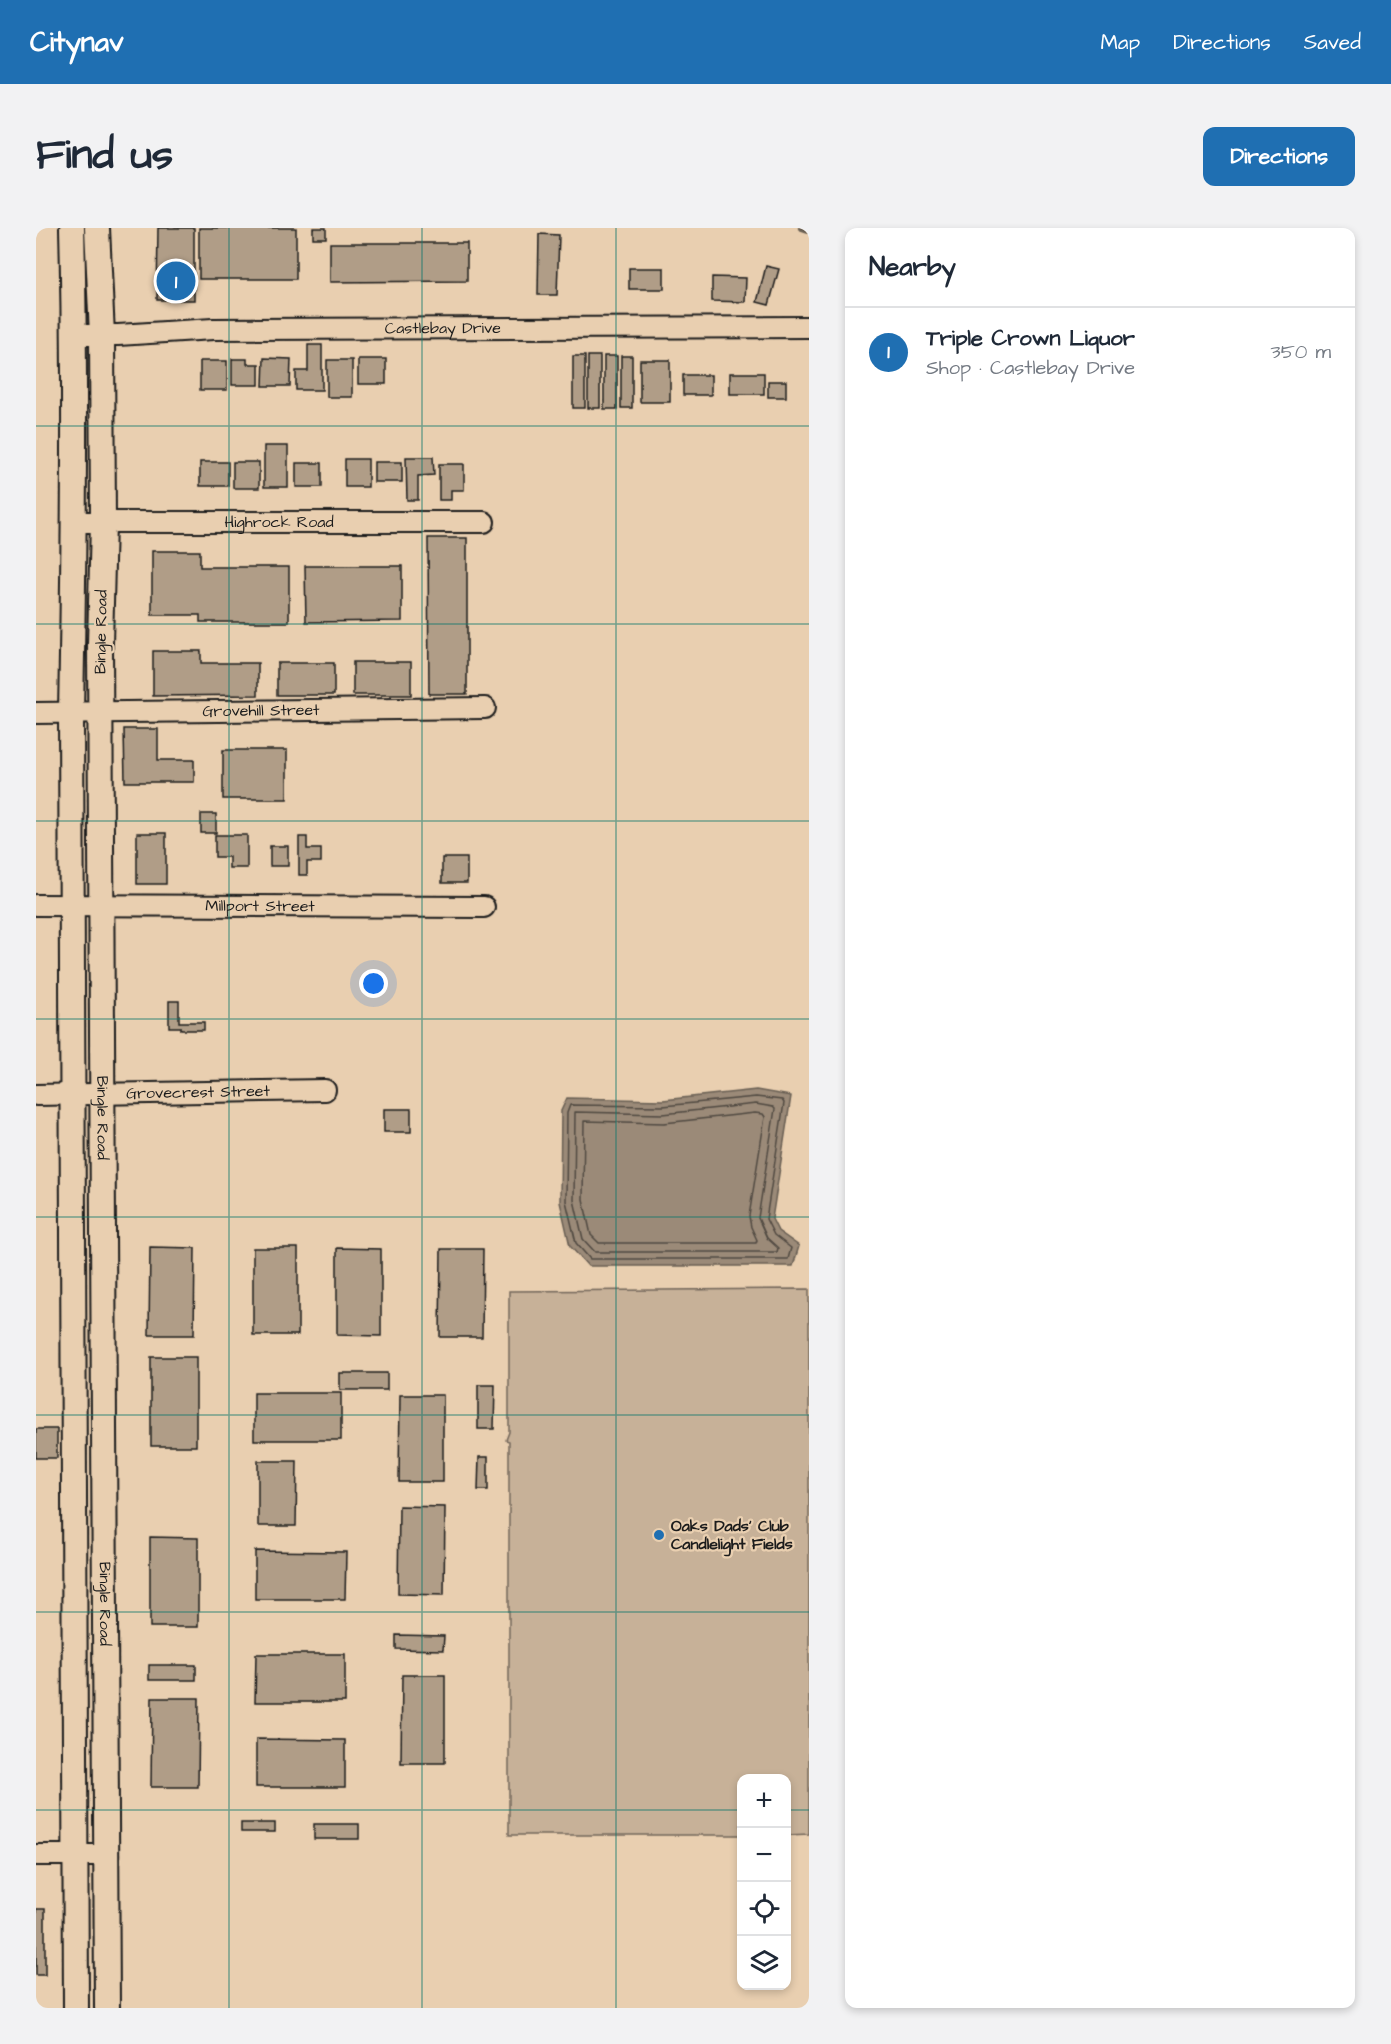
<!DOCTYPE html>
<html lang="en">
<head>
<meta charset="utf-8">
<style>
	:root { --surface:#fff; --page:#f2f2f3; --text:#1f2937; --muted:#747a83; --line:#e0e1e3; --accent:#1f6fb2 }
	body { margin:0; font-family:"Architects Daughter",sans-serif; background:var(--page); color:var(--text) }
	.controls { position:absolute; right:18px; bottom:18px; display:grid; overflow:hidden; border-radius:12px; box-shadow:0 3px 9px #0003 }
	.controls button { width:54px; height:54px; display:grid; place-items:center; padding:0; border:0; border-bottom:2px solid var(--line); background:var(--surface); color:var(--text); font:30px sans-serif }
	.you { position:absolute; left:338px; top:756px; width:21px; height:21px; margin:-15px; border:4px solid #fff; border-radius:50%; background:#1a73e8; box-shadow:0 0 0 9px #1a73e833 }
	.badge { display:grid; place-items:center; width:39px; height:39px; border-radius:50%; background:var(--accent); color:#fff; font-size:20px; font-weight:700 }
	.pin { position:absolute; translate:-50% -50%; border:3px solid #fff; box-shadow:0 2px 6px #0006 }
	.list { margin:0; padding:0; list-style:none }
	h2 { display:flex; justify-content:space-between; align-items:center; height:78px; margin:0; padding:0 24px; font-size:26px }
	h2 small { font-size:20px; font-weight:400; color:var(--muted) }
	.list li { display:grid; grid-template-columns:39px 1fr auto; gap:18px; align-items:center; box-sizing:border-box; height:90px; padding:0 24px; border-top:2px solid var(--line) }
	.list b { display:block; font-size:22px; white-space:nowrap }
	.list p { margin:0; font-size:20px; white-space:nowrap; color:var(--muted) }
	.list em { font-size:20px; font-style:normal; color:var(--muted) }
	.icon { flex:none; width:33px; height:33px; fill:none; stroke:currentColor; stroke-width:2; stroke-linecap:round; stroke-linejoin:round }
	.map { position:relative; flex:none; width:773px; height:1780px; overflow:hidden; border-radius:12px }
	header { display:flex; align-items:center; gap:36px; box-sizing:border-box; height:84px; padding:0 30px; background:var(--accent); color:#fff }
	header strong { font-size:28px }
	nav { display:flex; gap:33px; margin-inline-start:auto; font-size:21px }
	.intro { display:flex; align-items:center; justify-content:space-between; box-sizing:border-box; height:144px; padding:0 36px }
	h1 { margin:0; font-size:42px }
	.button { padding:15px 27px; border-radius:12px; background:var(--accent); color:#fff; font-size:21px; font-weight:700 }
	main { display:flex; gap:36px; padding:0 36px }
	aside { flex:1; background:var(--surface); border-radius:12px; box-shadow:0 3px 9px #0003 }
	.map>svg:first-child { display:block }
	.green { fill:#c7b198; stroke:#72665a; stroke-width:1.5 }
	.water { fill:#9b8a78; stroke:#685e53; stroke-width:1.5 }
	.lines { fill:none; stroke-linecap:round; stroke-linejoin:round }
	.shore { stroke:#4f4841; stroke-width:1.5 }
	.stream { stroke:#685e53; stroke-width:4.5 }
	.building { fill:#b09d87; stroke:#1c1c1c; stroke-width:1.5 }
	.minor-casing { stroke:#1c1c1c; stroke-width:24 }
	.major-casing { stroke:#1c1c1c; stroke-width:28 }
	.minor { stroke:#e9cfb0; stroke-width:20 }
	.major { stroke:#e9cfb0; stroke-width:24 }
	.grid { fill:none; stroke:#0f766e; stroke-width:1.5; stroke-opacity:0.55 }
	.poi-dot { fill:#1f6fb2; stroke:#e9cfb0; stroke-width:2 }
	.labels { text-anchor:middle; dominant-baseline:central; stroke-width:4.5; stroke-linejoin:round; paint-order:stroke }
	.street-label { font-size:16px; fill:#1c1c1c; stroke:#e9cfb0 }
	.poi-label { font-size:16px; font-weight:bold; fill:#1c1c1c; stroke:#e9cfb0; text-anchor:start }
</style>
</head>
<body>
<header>
<strong>Citynav</strong>
<nav><a>Map</a><a>Directions</a><a>Saved</a></nav>
</header>
<div class="intro"><h1>Find us</h1><a class="button">Directions</a></div>
<main>
<div class="map">
<svg width="773" height="1780" viewBox="0 0 773 1780">
	<rect width="100%" height="100%" fill="#e9cfb0"/>
	<filter id="ink" filterUnits="userSpaceOnUse"><feTurbulence type="fractalNoise" baseFrequency=".0167" numOctaves="2"/><feDisplacementMap in="SourceGraphic" scale="12" xChannelSelector="R" yChannelSelector="G"/><feConvolveMatrix kernelMatrix="1 2 1 2 8 2 1 2 1" color-interpolation-filters="sRGB"/></filter>
	<g filter="url(#ink)">
		<path class="green" d="M773,1061V1606L751,1607L750,1550H706L705,1607H473V1213L470,1212L473,1204V1063Z"/>
		<path class="water" d="M720,862L755,868L736,991L742,1003L763,1018L757,1038H552L534,1018L524,974L525,883L531,870L627,872Z"/>
		<g class="lines">
			<path class="shore" d="M720,869L746,872L748,875L730,991L738,1007L755,1020L752,1031H554L540,1015L530,973L531,885L534,877L627,878Z
				M720,876L737,879L739,881L722,990L731,1010L742,1020L741,1024H559L547,1011L538,972L539,884L627,886Z
				M719,885L727,886L729,889L713,988L715,999L721,1012L720,1015H563L555,1007L547,971L548,893L628,895Z"/>
			<path class="stream" d="M764,0L773,3"/>
		</g>
		<path class="building" d="M122,0H158V72H121Z
			M163,0H260V51H163Z
			M277,0H290V10H277Z
			M503,6L523,7L521,67H502Z
			M294,15H431V53L294,54Z
			M730,38L743,41L733,77L721,74Z
			M593,40H628V61H593Z
			M676,49L710,50L709,74L676,73Z
			M272,117H286V162H260V143H272Z
			M537,128H549V180H537Z
			M552,128H564V180H552Z
			M568,128H581V181H568Z
			M585,128H596V180H585Z
			M228,130L255,131L254,158H227Z
			M196,131H211V136H223V157H196Z
			M322,131H350V156H322Z
			M291,132H316V169H291Z
			M604,132H634V174H604Z
			M164,133H191V162H164Z
			M694,145H728V166H694Z
			M647,147H675V167H647Z
			M732,153H750V169H732Z
			M228,218H252V259H228Z
			M370,229H397L398,247L382,248V272H371Z
			M309,231H332V259H309Z
			M164,234H192V258H164Z
			M197,234H223V260H197Z
			M338,234H366V254H338Z
			M260,235H286V259H260Z
			M403,236H428V262H415V272H403Z
			M392,310H431V466H393Z
			M116,323H164V339H253V394H164V387H116Z
			M269,338H366V393L270,394Z
			M117,423H165V435H222V467L117,468Z
			M317,434H375V467H317Z
			M241,435H298V467H241Z
			M88,501H122V532H158V554H89Z
			M187,522H251V571H187Z
			M165,586H180V605H165Z
			M101,605H130V656H101Z
			M179,607H211V640H193V629H179Z
			M263,609H271V621H285V634H271V647H263Z
			M234,618H252V638H234Z
			M406,630H431V655H406Z
			M133,773H143V794H168V802H145V799H133Z
			M348,881H375V904H348Z
			M114,1019L159,1020L158,1107H113Z
			M217,1020H262V1107H217Z
			M301,1020L345,1021V1108L301,1107Z
			M405,1021H447L446,1109H404Z
			M115,1129H160V1218H115Z
			M304,1145H351V1162H304Z
			M442,1157H459L458,1201H442Z
			M218,1165H305V1212H218Z
			M364,1167H407V1254H363Z
			M0,1201H21V1230H0Z
			M443,1229H452V1262H442Z
			M222,1233H261L260,1298H222Z
			M363,1278L409,1279L408,1367L362,1366Z
			M114,1309L162,1310V1399H114Z
			M219,1323L310,1324L309,1371H219Z
			M360,1407L408,1408L407,1422L360,1421Z
			M220,1426H309V1474H219Z
			M113,1437H160V1452H113Z
			M366,1447H409V1535H365Z
			M116,1470H163L162,1559H115Z
			M220,1511L309,1512V1559H220Z
			M205,1595H239V1604H205Z
			M278,1596H323V1611H278Z
			M0,1681H9V1747H0Z"/>
		<g class="lines">
			<g class="minor-casing">
				<g id="minor">
					<path id="s1" d="M39,107H82L177,101L773,99"/>
					<path id="s2" d="M39,294H448"/>
					<path id="s3" d="M0,485L449,480"/>
					<path id="s4" d="M0,677L448,679"/>
					<path id="s5" d="M0,867L289,862"/>
					<path d="M0,1627H70"/>
				</g>
			</g>
			<g class="major-casing">
				<g id="major">
					<path d="M36,0C40,162 38,323 35,485L40,1780"/>
					<path id="s6" d="M61,0L66,107L67,294L64,416L71,1780"/>
				</g>
			</g>
			<use href="#minor" class="minor"/>
			<use href="#major" class="major"/>
		</g>
	</g>
	<path class="grid" d="M193,0V1780M386,0V1780M580,0V1780M0,198H773M0,396H773M0,593H773M0,791H773M0,989H773M0,1187H773M0,1384H773M0,1582H706M750,1582H773"/>
	<circle class="poi-dot" cx="623" cy="1307" r="6"/>
	<g class="labels">
		<g class="street-label">
			<text stroke="none"><textPath href="#s1" startOffset="368">Castlebay Drive</textPath></text>
			<text stroke="none"><textPath href="#s2" startOffset="204">Highrock Road</textPath></text>
			<text transform="translate(65 404) rotate(-89)">Bingle Road</text>
			<text stroke="none"><textPath href="#s3" startOffset="225">Grovehill Street</textPath></text>
			<text stroke="none"><textPath href="#s4" startOffset="224">Millport Street</textPath></text>
			<text stroke="none"><textPath href="#s5" startOffset="162">Grovecrest Street</textPath></text>
			<text stroke="none"><textPath href="#s6" startOffset="890">Bingle Road</textPath></text>
			<text stroke="none"><textPath href="#s6" startOffset="1376">Bingle Road</textPath></text>
		</g>
		<g class="poi-label">
			<text x="635" y="1298">Oaks Dads' Club<tspan x="635" dy="18">Candlelight Fields</tspan></text>
		</g>
	</g>
</svg>
<div class="controls">
<button>+</button>
<button>−</button>
<button><svg class="icon" aria-label="locate" viewBox="0 0 24 24"><circle cx="12" cy="12" r="6"/><path d="M12 2v4M12 18v4M2 12h4M18 12h4"/></svg></button>
<button><svg class="icon" aria-label="layers" viewBox="0 0 24 24"><path d="M12 4l9 5-9 5-9-5zM3 14l9 5 9-5"/></svg></button>
</div>
<div class="you"></div>
<div class="pin badge" style="left:140px;top:53px">1</div>
</div>
<aside>
<h2>Nearby<small></small></h2>
<ul class="list">
<li><span class="badge">1</span><div><b>Triple Crown Liquor</b><p>Shop · Castlebay Drive</p></div><em>350 m</em></li>
</ul>
</aside>
</main>
</body>
</html>
